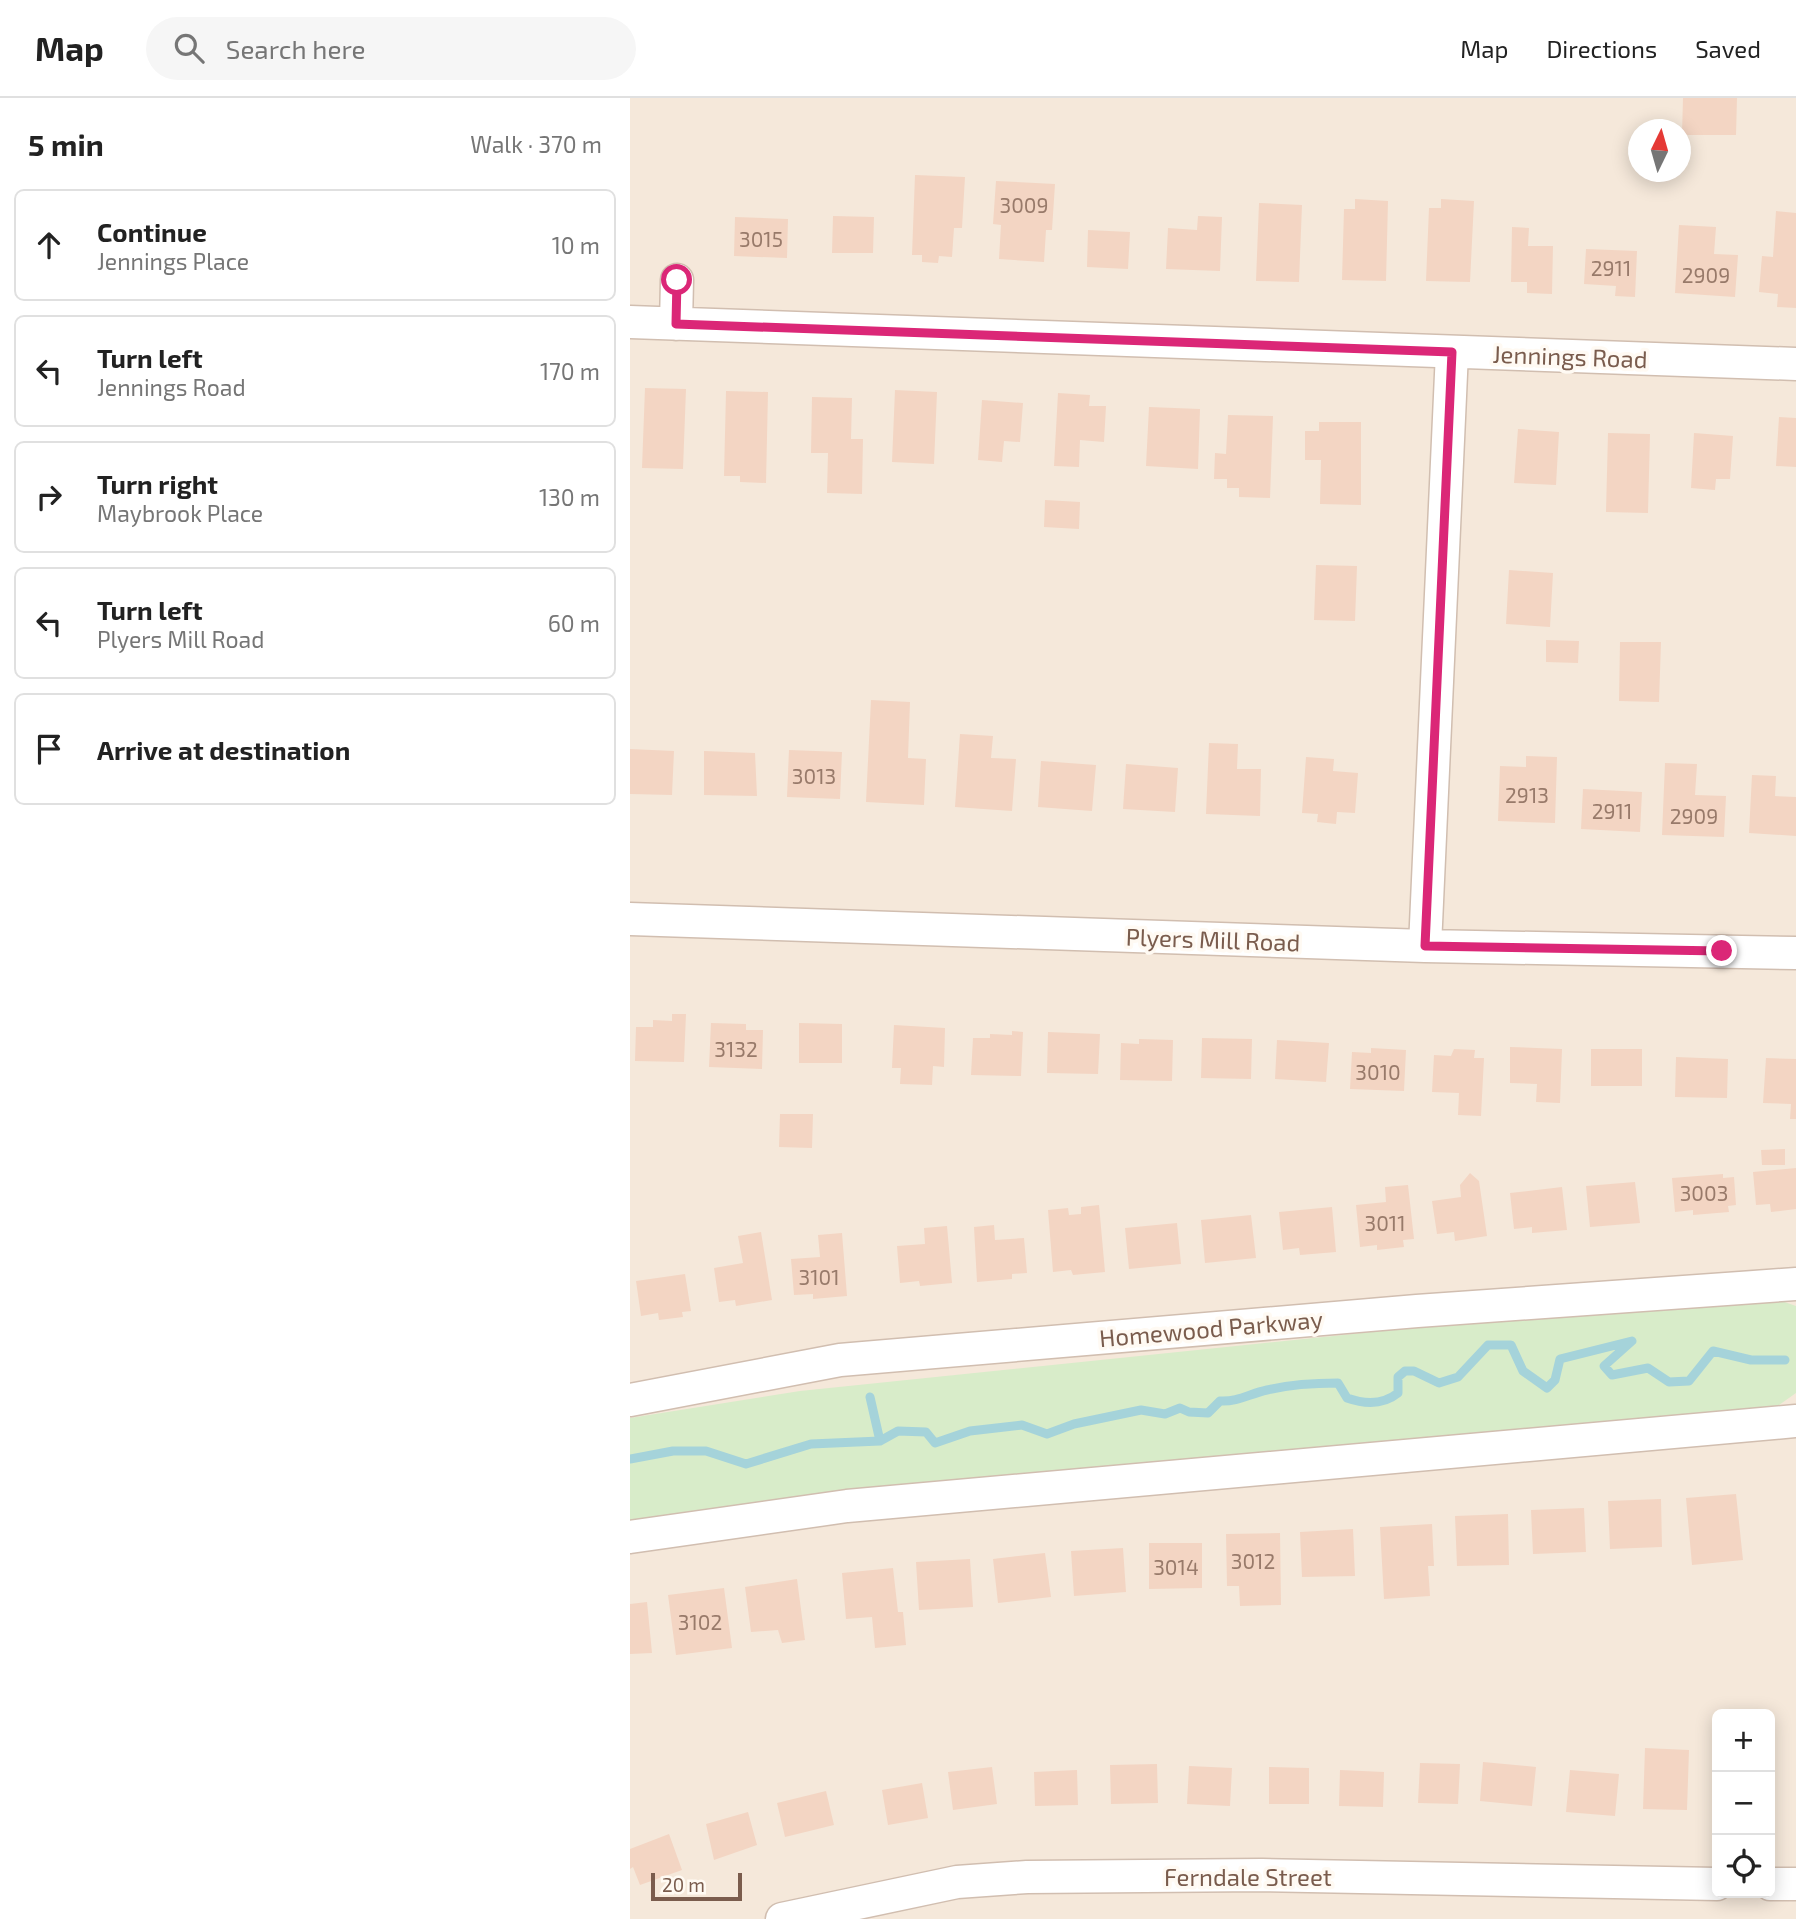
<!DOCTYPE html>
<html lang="en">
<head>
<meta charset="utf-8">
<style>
	:root { --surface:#fff; --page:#f6f6f6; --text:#222; --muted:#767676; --line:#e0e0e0 }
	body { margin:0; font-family:"Exo 2",sans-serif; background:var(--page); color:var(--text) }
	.controls { position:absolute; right:21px; bottom:21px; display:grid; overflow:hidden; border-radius:10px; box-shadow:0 4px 18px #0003 }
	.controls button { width:63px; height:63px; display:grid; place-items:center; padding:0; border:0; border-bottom:2px solid var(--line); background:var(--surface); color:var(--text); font:35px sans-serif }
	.compass { position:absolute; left:998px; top:21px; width:63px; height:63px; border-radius:50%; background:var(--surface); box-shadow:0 4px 18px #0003; rotate:5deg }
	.scale { position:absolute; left:21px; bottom:18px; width:91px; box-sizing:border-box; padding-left:7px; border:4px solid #7a5c4d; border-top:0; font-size:19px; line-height:24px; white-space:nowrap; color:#7a5c4d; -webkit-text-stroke:5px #fffaf3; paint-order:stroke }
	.stop { position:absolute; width:21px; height:21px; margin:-16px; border:5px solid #db2777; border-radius:50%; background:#fff }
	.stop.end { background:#db2777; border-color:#fff; box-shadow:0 2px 7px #0008 }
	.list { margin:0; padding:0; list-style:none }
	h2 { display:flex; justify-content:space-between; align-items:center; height:91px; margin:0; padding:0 28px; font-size:30px }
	h2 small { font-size:23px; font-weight:400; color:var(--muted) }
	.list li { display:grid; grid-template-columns:46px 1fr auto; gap:21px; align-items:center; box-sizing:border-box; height:112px; margin:0 14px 14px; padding:0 14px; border:2px solid var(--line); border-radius:10px }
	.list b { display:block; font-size:26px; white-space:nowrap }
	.list p { margin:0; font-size:23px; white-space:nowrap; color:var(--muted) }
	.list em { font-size:23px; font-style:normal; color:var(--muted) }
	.icon { flex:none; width:38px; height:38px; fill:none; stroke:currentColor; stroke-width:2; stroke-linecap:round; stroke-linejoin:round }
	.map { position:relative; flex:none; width:1166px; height:1821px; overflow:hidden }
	header { display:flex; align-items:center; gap:42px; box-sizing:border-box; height:98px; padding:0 35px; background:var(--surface); border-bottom:2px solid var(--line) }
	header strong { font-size:33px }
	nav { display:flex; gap:38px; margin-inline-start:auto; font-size:24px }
	.search { width:490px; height:63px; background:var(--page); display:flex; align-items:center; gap:18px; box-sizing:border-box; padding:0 24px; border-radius:38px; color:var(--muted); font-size:26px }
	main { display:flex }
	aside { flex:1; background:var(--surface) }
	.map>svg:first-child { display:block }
	.residential { fill:#f5e8da; fill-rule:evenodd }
	.green { fill:#d8ecc9 }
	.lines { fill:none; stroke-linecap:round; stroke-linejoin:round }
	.stream { stroke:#a5d3da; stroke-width:9 }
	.building { fill:#f3d5c3 }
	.minor-casing { stroke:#d1beb0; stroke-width:35 }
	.minor { stroke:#fff; stroke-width:32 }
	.route { stroke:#db2777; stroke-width:9 }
	.labels { text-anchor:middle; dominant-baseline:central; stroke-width:7; stroke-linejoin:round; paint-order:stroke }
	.number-label { font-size:21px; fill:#987a6a }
	.street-label { font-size:24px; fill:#7a5c4d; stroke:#fffaf3 }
</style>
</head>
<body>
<header>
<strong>Map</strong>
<div class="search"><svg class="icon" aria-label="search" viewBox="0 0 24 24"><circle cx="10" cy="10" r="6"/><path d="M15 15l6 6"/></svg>Search here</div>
<nav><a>Map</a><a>Directions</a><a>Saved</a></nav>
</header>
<main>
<aside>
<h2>5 min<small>Walk · 370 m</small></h2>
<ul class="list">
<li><svg class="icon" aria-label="ahead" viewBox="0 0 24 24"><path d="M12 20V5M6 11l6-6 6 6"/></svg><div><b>Continue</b><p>Jennings Place</p></div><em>10 m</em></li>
<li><svg class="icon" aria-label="left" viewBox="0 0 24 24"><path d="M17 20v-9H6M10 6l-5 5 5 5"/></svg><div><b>Turn left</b><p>Jennings Road</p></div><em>170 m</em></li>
<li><svg class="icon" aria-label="right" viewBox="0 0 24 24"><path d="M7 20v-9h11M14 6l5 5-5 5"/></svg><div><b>Turn right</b><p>Maybrook Place</p></div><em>130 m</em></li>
<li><svg class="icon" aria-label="left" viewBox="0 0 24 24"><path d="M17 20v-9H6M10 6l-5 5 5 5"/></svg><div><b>Turn left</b><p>Plyers Mill Road</p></div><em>60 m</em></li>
<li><svg class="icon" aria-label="arrive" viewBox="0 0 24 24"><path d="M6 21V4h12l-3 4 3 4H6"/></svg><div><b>Arrive at destination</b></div></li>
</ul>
</aside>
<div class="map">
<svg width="1166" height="1821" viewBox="0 0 1166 1821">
	<rect width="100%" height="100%" fill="#fdf6ec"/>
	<path class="residential" d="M0,0H1166V1821H0ZM1008,32H1050V74H1008ZM1087,1616H1140V1795H1087Z"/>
	<path class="green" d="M1146,1201L1166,1208V1295L1142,1312L0,1427V1320L170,1293L761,1232Z"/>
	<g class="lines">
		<path class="stream" d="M240,1299L250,1343
			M0,1361L43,1353H76L116,1366L181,1346L250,1343L268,1333L296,1334L305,1345L340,1333L392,1327L417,1336L444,1326L511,1312L535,1316L550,1310L559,1314L578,1315L590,1303C608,1304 619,1296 637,1292C662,1286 683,1285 708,1285L717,1300C734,1306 753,1307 768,1295V1279L775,1273H784L809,1285L828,1279L858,1247H881L893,1273L917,1290L925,1282L930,1261L1002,1243L974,1268L982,1277L1018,1270L1039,1284L1059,1283L1083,1253L1121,1262H1155"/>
	</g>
	<path class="building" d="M1053,0H1107L1106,37H1052Z
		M285,77L335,79L332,130H324L322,159L309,158L308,165L292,164V157H282Z
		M366,83L425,86L422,132H416L414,164L369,161L371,127L363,126Z
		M725,101L758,103L756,183L712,182L714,111H725Z
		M811,101L844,103L840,184L796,183L799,110H811Z
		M629,105L672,107L669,184L626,183Z
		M1146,113L1166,115V210L1147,209L1148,196L1129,194L1132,158L1143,159Z
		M203,118L244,119L243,155H202Z
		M568,118L592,119L590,173L536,171L538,130L567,132Z
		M105,119L158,121L157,160L104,158Z
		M1049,127L1086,129L1084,156L1108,157L1105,199L1045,195Z
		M882,129L899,130L898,148H923L922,196L897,195V184H881Z
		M458,132L500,134L498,171L457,169Z
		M956,151L1007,153L1005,199L985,198L986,188L954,186Z
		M15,290L56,291L53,371L12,370Z
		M265,292L307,294L304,366L262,364Z
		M96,293L138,294L136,385L110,384V378H94Z
		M428,295L460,297L459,308H476L474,344L450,342L449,369L424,368Z
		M182,299L222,300L221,341H233L232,396L197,395L198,355H181Z
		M352,302L393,305L390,344L374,343L372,364L348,362Z
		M519,309L570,311L568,371L516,368Z
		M598,317L643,318L640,400L609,399V390H597V381H584L585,355L596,356Z
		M1149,319L1166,320V369L1146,368Z
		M689,324H731V407L690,406L691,362H675V333H689Z
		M888,331L929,334L926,387L884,385Z
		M978,335L1020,336L1018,415L976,414Z
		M1064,335L1103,338L1100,381H1086L1085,392L1061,390Z
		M415,402L450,404L449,431L414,429Z
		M686,467L727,468L725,523L684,522Z
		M879,472L923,475L920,529L876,526Z
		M916,542L949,543L948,565L916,564Z
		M990,544H1031L1029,604L989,603Z
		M241,602L280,604L278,660L296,661L294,707L236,704Z
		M330,636L363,638L361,660L386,661L382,713L325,709Z
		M579,645L608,646L607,671H631L630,718L576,716Z
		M0,651L44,653L42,697L0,696Z
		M159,652L212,654L210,701L157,699Z
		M74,653L125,655L127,698L74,697Z
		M896,658L927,659L925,725L868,723L870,668L896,669Z
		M676,659L704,661L703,673L728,675L725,715L707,714L706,726L687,724L688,716L672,715Z
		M411,663L466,667L462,713L408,709Z
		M1035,665L1067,666L1065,697L1096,698L1094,739L1032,737Z
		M496,666L548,670L545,714L493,711Z
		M1122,677L1146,678L1145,698L1166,699V738L1119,735Z
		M953,691L1012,694L1010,734L951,731Z
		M42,916H56L54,964L5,963L6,929H23V922L42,923Z
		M81,925L116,926V932H133L132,971L79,969Z
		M169,925L212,926V965H169Z
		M264,927L315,930L314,969L303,968L302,987L270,986L271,970H262Z
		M382,933L393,934L391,978L341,977L343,940H360V936L382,937Z
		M418,934L470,936L468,976L417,975Z
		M572,940L622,941L621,981L571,980Z
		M509,941L543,942L542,983L490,982L491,945L509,946Z
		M647,942L699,945L696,984L645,981Z
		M880,949L932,951L930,1005L906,1004L907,986L880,985Z
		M741,950L776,952L774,993L720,991L722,954L741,955Z
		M824,951L845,952L844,960H854L851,1018L828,1017L829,995L802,994L804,957L821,958Z
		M961,951H1012V988H961Z
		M1046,959L1098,961L1097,1000L1045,999Z
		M1136,960L1166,961V1021H1160L1161,1006L1133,1005Z
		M150,1016H183L182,1050L149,1049Z
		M1155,1051V1067H1132L1131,1052Z
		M1166,1070V1111L1141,1114L1140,1106L1126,1107L1123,1074Z
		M840,1075L849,1083L857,1138L825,1143L824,1134L807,1136L802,1103L831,1099L830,1087Z
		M1093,1076V1080L1104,1079L1106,1107L1098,1108L1099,1114L1063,1117V1112L1045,1114L1042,1080Z
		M1005,1084L1010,1125L960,1129L956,1088Z
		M778,1087L784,1141L773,1142L774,1149L747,1152V1147L730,1149L726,1107L756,1104L755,1089Z
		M932,1089L937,1132L902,1135V1129L884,1131L880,1095Z
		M469,1107L475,1174L443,1177L441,1172L423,1174L418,1112L438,1110L439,1117L451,1116V1109Z
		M702,1109L706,1154L670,1157L669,1150L653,1152L649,1114Z
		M621,1117L626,1160L575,1165L571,1122Z
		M547,1125L551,1166L499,1171L495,1130Z
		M364,1127L365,1142L394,1140L397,1175L382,1176V1181L347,1184L344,1129Z
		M317,1128L322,1185L290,1188L289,1183L270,1185L267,1148L295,1146L294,1130Z
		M131,1134L142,1202L106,1208L105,1202L89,1204L84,1170L113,1165L108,1138Z
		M212,1135L217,1198L183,1201V1196L164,1197L161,1161L190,1159L188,1137Z
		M55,1176L61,1213L52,1214L53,1219L29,1222L28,1215L11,1218L6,1183Z
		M1106,1396L1113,1462L1062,1467L1056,1400Z
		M1031,1401L1032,1449L980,1451L978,1403Z
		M954,1410L956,1454L903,1456L901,1412Z
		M878,1416L879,1467L827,1468L825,1418Z
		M802,1426L804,1468H798L800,1498L754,1501L750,1429Z
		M723,1431L725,1478L672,1479L670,1434Z
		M650,1435L651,1507L610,1508L609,1488H597L596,1436Z
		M519,1445H572V1490L519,1491Z
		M493,1450L496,1494L444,1498L441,1453Z
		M415,1455L421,1499L368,1505L363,1461Z
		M340,1461L343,1509L289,1512L286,1464Z
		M263,1470L268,1514H273L276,1547L245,1550L242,1519L216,1521L212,1475Z
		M167,1481L175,1542L152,1545L148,1532L121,1534L115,1489Z
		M94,1490L102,1550L46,1557L38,1497Z
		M17,1504L22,1555L0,1556V1506Z
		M1015,1650L1059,1652L1057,1712L1013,1711Z
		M853,1664L906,1669L902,1708L850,1703Z
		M790,1665L830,1666L828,1706L788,1705Z
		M527,1666L528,1705L481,1706L480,1667Z
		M559,1668L602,1670L600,1708L557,1706Z
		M362,1669L367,1706L323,1712L318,1674Z
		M639,1669L679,1670V1706H639Z
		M447,1672L448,1707L405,1708L404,1674Z
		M710,1672L754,1674L753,1709L709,1708Z
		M940,1672L989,1676L985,1718L936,1714Z
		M292,1685L298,1720L258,1727L252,1692Z
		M196,1693L204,1727L155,1739L147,1705Z
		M118,1714L127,1747L84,1762L76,1726Z
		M39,1736L52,1772L10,1787L3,1769L0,1771V1751Z"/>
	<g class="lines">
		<g class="minor-casing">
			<path id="minor" d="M0,224L1166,266
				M46,226L47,182
				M0,821L795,848L1166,855
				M795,848L822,254
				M0,1302L210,1262L787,1213L1166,1186
				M0,1439L217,1408L1166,1323
				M1140,1786H1166
				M152,1821L327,1784L397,1779L632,1777L1087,1786"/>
		</g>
		<use href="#minor" class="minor"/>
	</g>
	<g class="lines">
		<path class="route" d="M47,182L46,226L822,254L795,848L1092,853"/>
	</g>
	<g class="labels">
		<g class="number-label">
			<text x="394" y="106">3009</text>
			<text x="131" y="140">3015</text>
			<text x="981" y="169">2911</text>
			<text x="1076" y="176">2909</text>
			<text x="184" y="677">3013</text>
			<text x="897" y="696">2913</text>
			<text x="982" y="712">2911</text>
			<text x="1064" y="717">2909</text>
			<text x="106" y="950">3132</text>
			<text x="748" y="973">3010</text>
			<text x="1074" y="1094">3003</text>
			<text x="755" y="1124">3011</text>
			<text x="189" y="1178">3101</text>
			<text x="623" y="1462">3012</text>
			<text x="546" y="1468">3014</text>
			<text x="70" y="1523">3102</text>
		</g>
		<g class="street-label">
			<text transform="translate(940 258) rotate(2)">Jennings Road</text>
			<text transform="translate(583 841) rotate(2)">Plyers Mill Road</text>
			<text transform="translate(581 1230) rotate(-5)">Homewood Parkway</text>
			<text x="618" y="1778">Ferndale Street</text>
		</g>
	</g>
</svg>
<div class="controls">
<button>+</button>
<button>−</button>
<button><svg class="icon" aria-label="locate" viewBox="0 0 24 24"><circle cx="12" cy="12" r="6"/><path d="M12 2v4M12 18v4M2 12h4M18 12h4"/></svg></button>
</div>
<svg class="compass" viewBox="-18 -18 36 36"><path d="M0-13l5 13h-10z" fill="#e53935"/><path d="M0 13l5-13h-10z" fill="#767676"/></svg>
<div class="scale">20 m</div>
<div class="stop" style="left:47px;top:182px"></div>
<div class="stop end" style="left:1092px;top:853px"></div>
</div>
</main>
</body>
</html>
